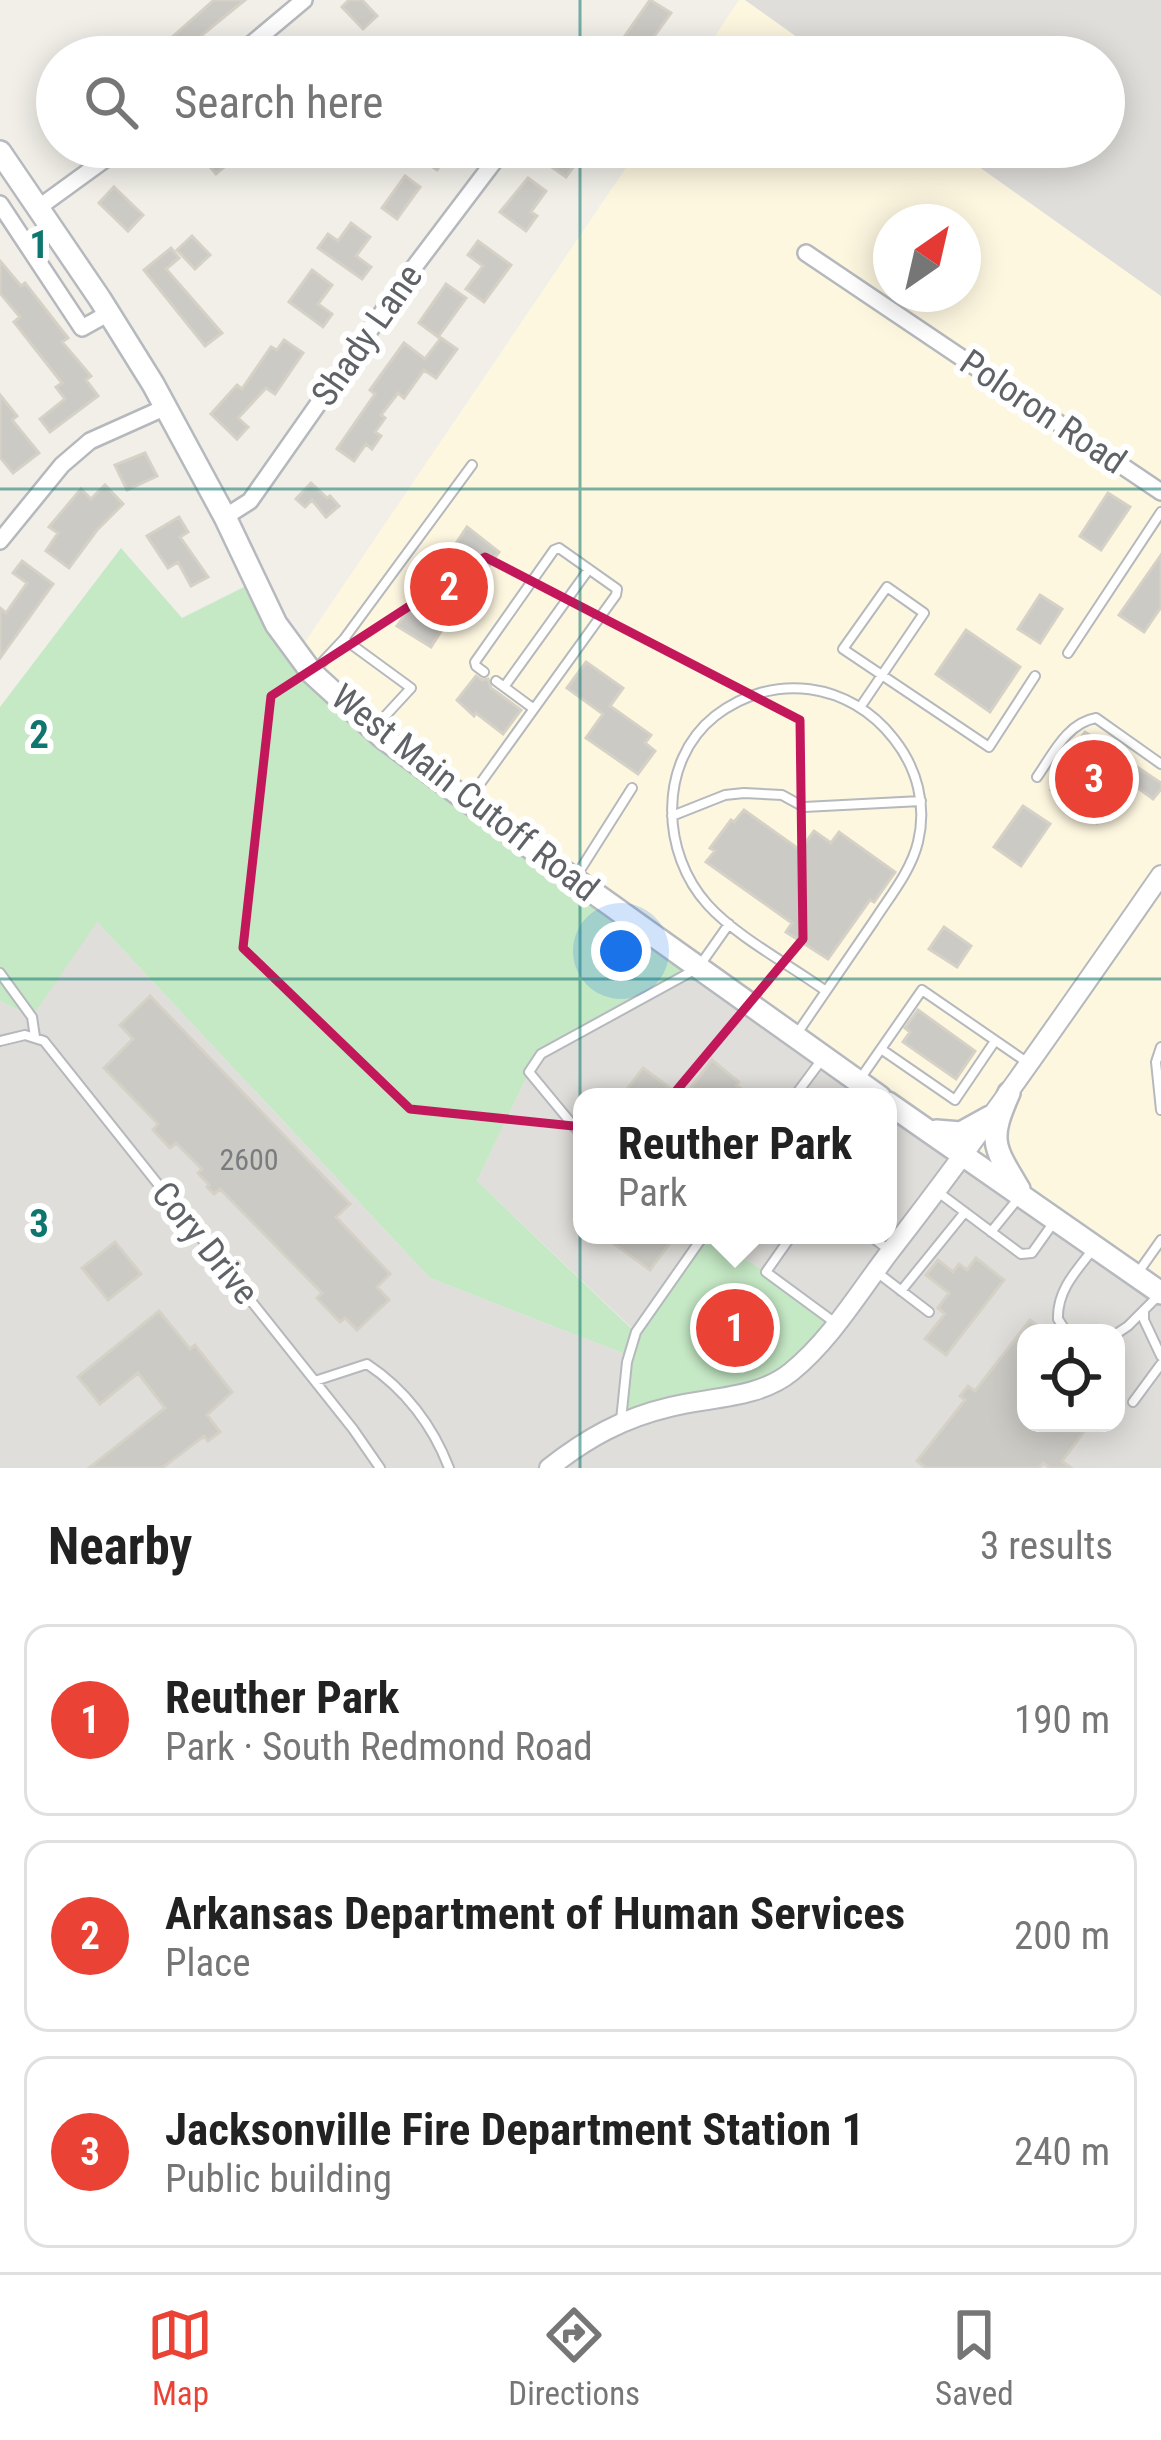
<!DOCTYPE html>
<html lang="en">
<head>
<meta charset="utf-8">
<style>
	:root { --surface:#fff; --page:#f6f6f6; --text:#222; --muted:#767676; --line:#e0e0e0; --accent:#ea4335 }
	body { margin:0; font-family:"Roboto Condensed",sans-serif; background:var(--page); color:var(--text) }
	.controls { position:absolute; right:36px; bottom:36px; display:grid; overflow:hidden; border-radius:24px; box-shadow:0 6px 30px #0003 }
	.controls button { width:108px; height:108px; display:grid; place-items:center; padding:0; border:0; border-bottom:3px solid var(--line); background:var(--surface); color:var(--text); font:60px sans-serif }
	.compass { position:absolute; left:873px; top:204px; width:108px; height:108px; border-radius:50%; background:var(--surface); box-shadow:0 6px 30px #0003; rotate:34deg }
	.you { position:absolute; left:621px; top:951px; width:42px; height:42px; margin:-30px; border:9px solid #fff; border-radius:50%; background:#1a73e8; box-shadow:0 0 0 18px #1a73e833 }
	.badge { display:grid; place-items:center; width:78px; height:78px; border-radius:50%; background:var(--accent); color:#fff; font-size:39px; font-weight:700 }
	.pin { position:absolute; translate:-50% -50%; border:6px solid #fff; box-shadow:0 3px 12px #0006 }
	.popup { position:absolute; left:573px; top:1088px; width:324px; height:156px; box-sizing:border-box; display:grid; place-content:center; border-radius:24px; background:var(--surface); filter:drop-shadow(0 3px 9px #0005); font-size:39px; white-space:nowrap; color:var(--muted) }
	.popup b { font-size:45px; color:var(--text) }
	.popup::after { content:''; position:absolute; left:50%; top:100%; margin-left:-24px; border:24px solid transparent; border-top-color:var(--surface) }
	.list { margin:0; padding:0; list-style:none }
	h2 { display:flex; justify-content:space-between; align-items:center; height:156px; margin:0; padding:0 48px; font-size:51px }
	h2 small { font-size:39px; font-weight:400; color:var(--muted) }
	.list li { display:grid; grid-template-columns:78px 1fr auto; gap:36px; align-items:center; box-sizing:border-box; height:192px; margin:0 24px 24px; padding:0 24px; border:3px solid var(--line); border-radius:24px }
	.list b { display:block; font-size:45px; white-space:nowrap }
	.list p { margin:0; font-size:39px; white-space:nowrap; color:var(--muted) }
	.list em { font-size:39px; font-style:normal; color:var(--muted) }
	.icon { flex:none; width:66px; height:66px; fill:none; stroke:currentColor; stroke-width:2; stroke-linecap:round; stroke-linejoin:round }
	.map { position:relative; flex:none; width:1161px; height:1468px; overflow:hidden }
	.search { position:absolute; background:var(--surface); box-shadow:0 6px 30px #0003; left:36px; right:36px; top:36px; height:132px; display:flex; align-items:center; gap:30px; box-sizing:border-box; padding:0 42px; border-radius:66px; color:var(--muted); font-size:45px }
	.sheet { height:804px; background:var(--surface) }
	nav { display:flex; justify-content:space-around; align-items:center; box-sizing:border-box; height:168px; border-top:3px solid var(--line); background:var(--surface); font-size:33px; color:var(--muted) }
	nav a { display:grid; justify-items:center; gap:6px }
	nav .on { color:var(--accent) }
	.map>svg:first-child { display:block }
	.commercial { fill:#fef7e0; fill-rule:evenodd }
	.industrial { fill:#e0deda; fill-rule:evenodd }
	.green { fill:#c5e8c5 }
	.building { fill:#cccac5; stroke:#d6d1c6; stroke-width:3 }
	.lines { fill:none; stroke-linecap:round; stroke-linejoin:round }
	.service-casing { stroke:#b5b8bc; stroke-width:12 }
	.minor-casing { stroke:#b5b8bc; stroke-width:20 }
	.tertiary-casing { stroke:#b5b8bc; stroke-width:22 }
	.secondary-casing { stroke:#b6babf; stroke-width:26 }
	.service { stroke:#fff; stroke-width:8 }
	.minor { stroke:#fff; stroke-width:15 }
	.tertiary { stroke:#fff; stroke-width:18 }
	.secondary { stroke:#fff; stroke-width:21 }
	.marked { fill:none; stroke:#c2185b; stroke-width:9; stroke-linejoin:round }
	.grid { fill:none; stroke:#0f766e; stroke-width:3; stroke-opacity:0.55 }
	.labels { text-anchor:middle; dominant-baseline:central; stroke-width:12; stroke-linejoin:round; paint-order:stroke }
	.number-label { font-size:30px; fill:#7a7d7f }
	.street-label { font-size:36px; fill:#5f6368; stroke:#fff }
	.grid-label { font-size:39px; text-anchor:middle; font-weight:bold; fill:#0f766e; stroke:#fff; stroke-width:12; stroke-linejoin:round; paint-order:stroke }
</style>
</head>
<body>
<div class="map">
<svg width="1161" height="1468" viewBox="0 0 1161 1468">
	<rect width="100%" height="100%" fill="#f1efe8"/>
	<path class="commercial" d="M739,0H745L825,57H701Z
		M640,147H951L1161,296V1293L528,846L297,654ZM891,222H963V294H891Z"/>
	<path class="industrial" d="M745,0H1161V296L951,147H1104V57H825Z
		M96,921L430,1278L630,1356L766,1272L706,1235H888V1103L1161,1293V1468H0V1001L32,1017ZM1026,1333H1116V1423H1026Z
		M698,968L880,1097H582V1235H704L636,1332L477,1181L529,1072L541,1054Z"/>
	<path class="green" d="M121,548L182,618L254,582L312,673L698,968L541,1054L529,1072L477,1181L635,1332L706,1235L766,1272L835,1323L792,1372L621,1421L630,1356L430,1278L97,922L32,1017L0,1001V707Z"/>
	<path class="building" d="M214,0H245L180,53L169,40Z
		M349,0H362L377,16L363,29L342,7Z
		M650,0L671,13L652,39L664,49L658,57H653L624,37Z
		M193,147H217L230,162L216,174Z
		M424,147H453L437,170L417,156Z
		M549,147H588L566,177L540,159Z
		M405,176L420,187L397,219L382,208Z
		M528,178L546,191L531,212L537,216L526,231L500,212Z
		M114,187L143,215L128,231L99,203Z
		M351,223L370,237L356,256L371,267L362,279L318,248L328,234L338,241Z
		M192,236L210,255L195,269L177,250Z
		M478,241L511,265L484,302L466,289L483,266L468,255Z
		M171,248L179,258L166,269L222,333L205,346L144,270Z
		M0,261L21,286L25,283L68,338L62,342L91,376L86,380L98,396L50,432L40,419L65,399L56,387L62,383L14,322L20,317L0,293Z
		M312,270L332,285L318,304L332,314L323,327L289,302Z
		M446,284L466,298L438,337L419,323Z
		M441,338L457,349L436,378L424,370L404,398L398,393L381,415L385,418L375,432L381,436L372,449L366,444L354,461L337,449L375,394L370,390L404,343L425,359Z
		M284,340L303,353L275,394L266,388L238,418L248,427L237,439L211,414L237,385L242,389L271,347L277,350Z
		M0,395L17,416L12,420L39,453L13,473L0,457Z
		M145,453L157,476L127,490L115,465Z
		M311,483L327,498L330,496L339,506L326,517L312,500L305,507L296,499Z
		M105,485L123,504L97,530L69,568L46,551L58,533L49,527L81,489L91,499Z
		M1108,493L1130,507L1101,550L1080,536Z
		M179,517L188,532L180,537L208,577L191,586L178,562L168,568L147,536Z
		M467,527L499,552L475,585L481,589L455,624L449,619L431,647L397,626L418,596L415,593L439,560L443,563Z
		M1161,555V607L1144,632L1119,615Z
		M22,561L53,584L0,658V608L6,613L27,583L13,573Z
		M1040,595L1062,609L1040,643L1018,629Z
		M966,630L1020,667L990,712L936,674Z
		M586,662L623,688L610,706L651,735L645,743L655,751L638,774L586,738L603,714L567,688Z
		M476,676L482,680L488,679L491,688L521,710L503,734L476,713L474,716L457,700Z
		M1085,732L1161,783V789L1153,799L1127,780L1097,823L1051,790L1058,780L1064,784L1085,753L1075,746Z
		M1023,806L1050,824L1021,866L994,847Z
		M744,810L800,850L814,831L831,843L839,832L895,872L874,902L870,900L828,959L786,932L792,923L706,862L715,851L710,848L731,820L734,822Z
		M944,927L971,946L957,967L929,949Z
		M150,996L350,1204L336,1217L390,1274L377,1287L389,1300L357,1330L345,1318L340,1322L317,1298L322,1293L220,1189L214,1194L207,1187L209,1185L198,1173L202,1169L176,1143L170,1148L153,1130L158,1124L104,1068L133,1039L120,1025Z
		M918,1010L975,1051L956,1079L903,1042L910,1032L905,1028Z
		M712,1060L739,1082L736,1085L752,1097H684Z
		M643,1068L682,1097H621Z
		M602,1235H667L673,1239L650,1270Z
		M115,1242L141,1274L108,1300L82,1268Z
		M976,1258L1004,1280L946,1355L925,1339L945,1314L938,1308L949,1293L926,1275L938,1260L953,1272L959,1264L967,1270Z
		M159,1311L190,1349L195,1345L232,1392L207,1415L220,1432L208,1441L204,1436L162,1468H89L165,1408L138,1373L100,1404L78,1377Z
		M1030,1320L1047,1333H1026V1423H1070L1083,1433L1062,1461L1071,1468H1050L1043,1463L1039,1468H926L917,1461L965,1400L960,1396L968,1386L975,1391Z"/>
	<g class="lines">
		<g class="service-casing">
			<path id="service" d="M344,639L411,688L375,727
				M1068,653L1161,512
				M313,672L344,639L472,465
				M496,681L534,709
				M504,687L589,569
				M861,706L924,613L887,587L843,649L989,747L1035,676
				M1037,777C1053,754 1067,723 1096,718L1161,764
				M469,799L616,595L617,589L559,548L554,550L475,662L476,666L484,672
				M672,816L725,795L744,793L782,795L804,807L921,801
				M575,878L632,788
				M0,973L32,1017L35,1037
				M796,1035C822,997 848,959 874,921C890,896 911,871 918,842C927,805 917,768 894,739C850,682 773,671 715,716C657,762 661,854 708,905C737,937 790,965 826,991
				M0,1041L25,1035L44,1041L353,1429L380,1468
				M1161,1047L1156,1062L1161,1110
				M881,1049L955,1100L995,1041
				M860,1079L922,990L1028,1063
				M794,1097L823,1058
				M582,1136L529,1072L541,1054L698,968L729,924
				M938,1192L1021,1254L1032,1253L1054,1222
				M991,1232L1017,1200
				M792,1235L766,1272L834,1322
				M869,1235L889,1250
				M878,1273L929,1312
				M1137,1274L1161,1240
				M901,1291L965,1212
				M1144,1311V1320L1161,1356
				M1067,1333L1058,1319C1057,1290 1077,1270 1094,1248
				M1116,1334L1128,1326L1159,1295
				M315,1381L367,1364C405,1389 433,1426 449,1468
				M1133,1402L1161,1364
				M621,1420L627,1362L636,1332L704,1235"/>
		</g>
		<g class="minor-casing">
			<path id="minor" d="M236,57L304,0
				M574,57L579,50
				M0,204L82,328L109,313
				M38,208L122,147
				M806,253L1161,492
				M225,517L250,501L415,266L505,147
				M0,541L62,465L90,441L166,407"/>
		</g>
		<g class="tertiary-casing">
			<path id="tertiary" d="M549,1468C587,1438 623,1418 670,1407C709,1397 758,1399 791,1372C833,1338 862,1287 895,1245C988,1125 1074,1000 1161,875"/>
		</g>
		<g class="secondary-casing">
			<path id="secondary" d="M0,152L100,299L153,384L225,517L276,624L312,673L381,736L528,846L880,1097
				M1009,1093C988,1140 993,1146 1019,1189
				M888,1103L1161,1293
				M936,1131L961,1133L990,1117"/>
		</g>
		<use href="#service" class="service"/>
		<use href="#minor" class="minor"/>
		<use href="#tertiary" class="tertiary"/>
		<use href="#secondary" class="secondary"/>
	</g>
	<path class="marked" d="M485,557L800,720L803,939L641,1133L410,1109L243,948L271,696Z"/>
	<path class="grid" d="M580,0V57M580,147V1468M0,489H1161M0,979H1161"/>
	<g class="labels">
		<g class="number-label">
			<text x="249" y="1159">2600</text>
		</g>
		<g class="street-label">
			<text transform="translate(367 335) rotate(-55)">Shady Lane</text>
			<text transform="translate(1043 412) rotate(34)">Poloron Road</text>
			<text transform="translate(465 793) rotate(38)">West Main Cutoff Road</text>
			<text transform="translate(205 1243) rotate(51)">Cory Drive</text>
		</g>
	</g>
	<g class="grid-label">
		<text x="39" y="258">1</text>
		<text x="39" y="748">2</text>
		<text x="39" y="1237">3</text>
	</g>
</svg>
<div class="controls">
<button><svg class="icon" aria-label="locate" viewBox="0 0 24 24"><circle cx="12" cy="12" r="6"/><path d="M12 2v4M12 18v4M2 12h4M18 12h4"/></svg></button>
</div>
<svg class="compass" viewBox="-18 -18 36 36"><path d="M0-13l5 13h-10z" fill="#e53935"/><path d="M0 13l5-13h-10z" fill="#767676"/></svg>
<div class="you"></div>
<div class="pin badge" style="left:735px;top:1328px">1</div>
<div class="popup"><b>Reuther Park</b>Park</div>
<div class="pin badge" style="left:449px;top:587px">2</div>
<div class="pin badge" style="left:1094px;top:779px">3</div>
<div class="search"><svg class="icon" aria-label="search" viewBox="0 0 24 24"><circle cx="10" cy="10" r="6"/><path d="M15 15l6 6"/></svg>Search here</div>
</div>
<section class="sheet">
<h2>Nearby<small>3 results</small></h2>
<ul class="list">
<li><span class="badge">1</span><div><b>Reuther Park</b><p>Park · South Redmond Road</p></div><em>190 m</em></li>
<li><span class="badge">2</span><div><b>Arkansas Department of Human Services</b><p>Place</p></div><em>200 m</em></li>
<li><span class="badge">3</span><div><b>Jacksonville Fire Department Station 1</b><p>Public building</p></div><em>240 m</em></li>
</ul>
</section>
<nav>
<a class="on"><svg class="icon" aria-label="map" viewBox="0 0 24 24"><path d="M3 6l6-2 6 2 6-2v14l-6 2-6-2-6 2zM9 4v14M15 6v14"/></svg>Map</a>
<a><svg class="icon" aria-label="directions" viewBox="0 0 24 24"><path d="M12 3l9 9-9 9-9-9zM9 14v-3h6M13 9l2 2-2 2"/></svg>Directions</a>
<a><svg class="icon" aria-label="saved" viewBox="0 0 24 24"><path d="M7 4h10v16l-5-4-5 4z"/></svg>Saved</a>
</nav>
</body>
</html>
